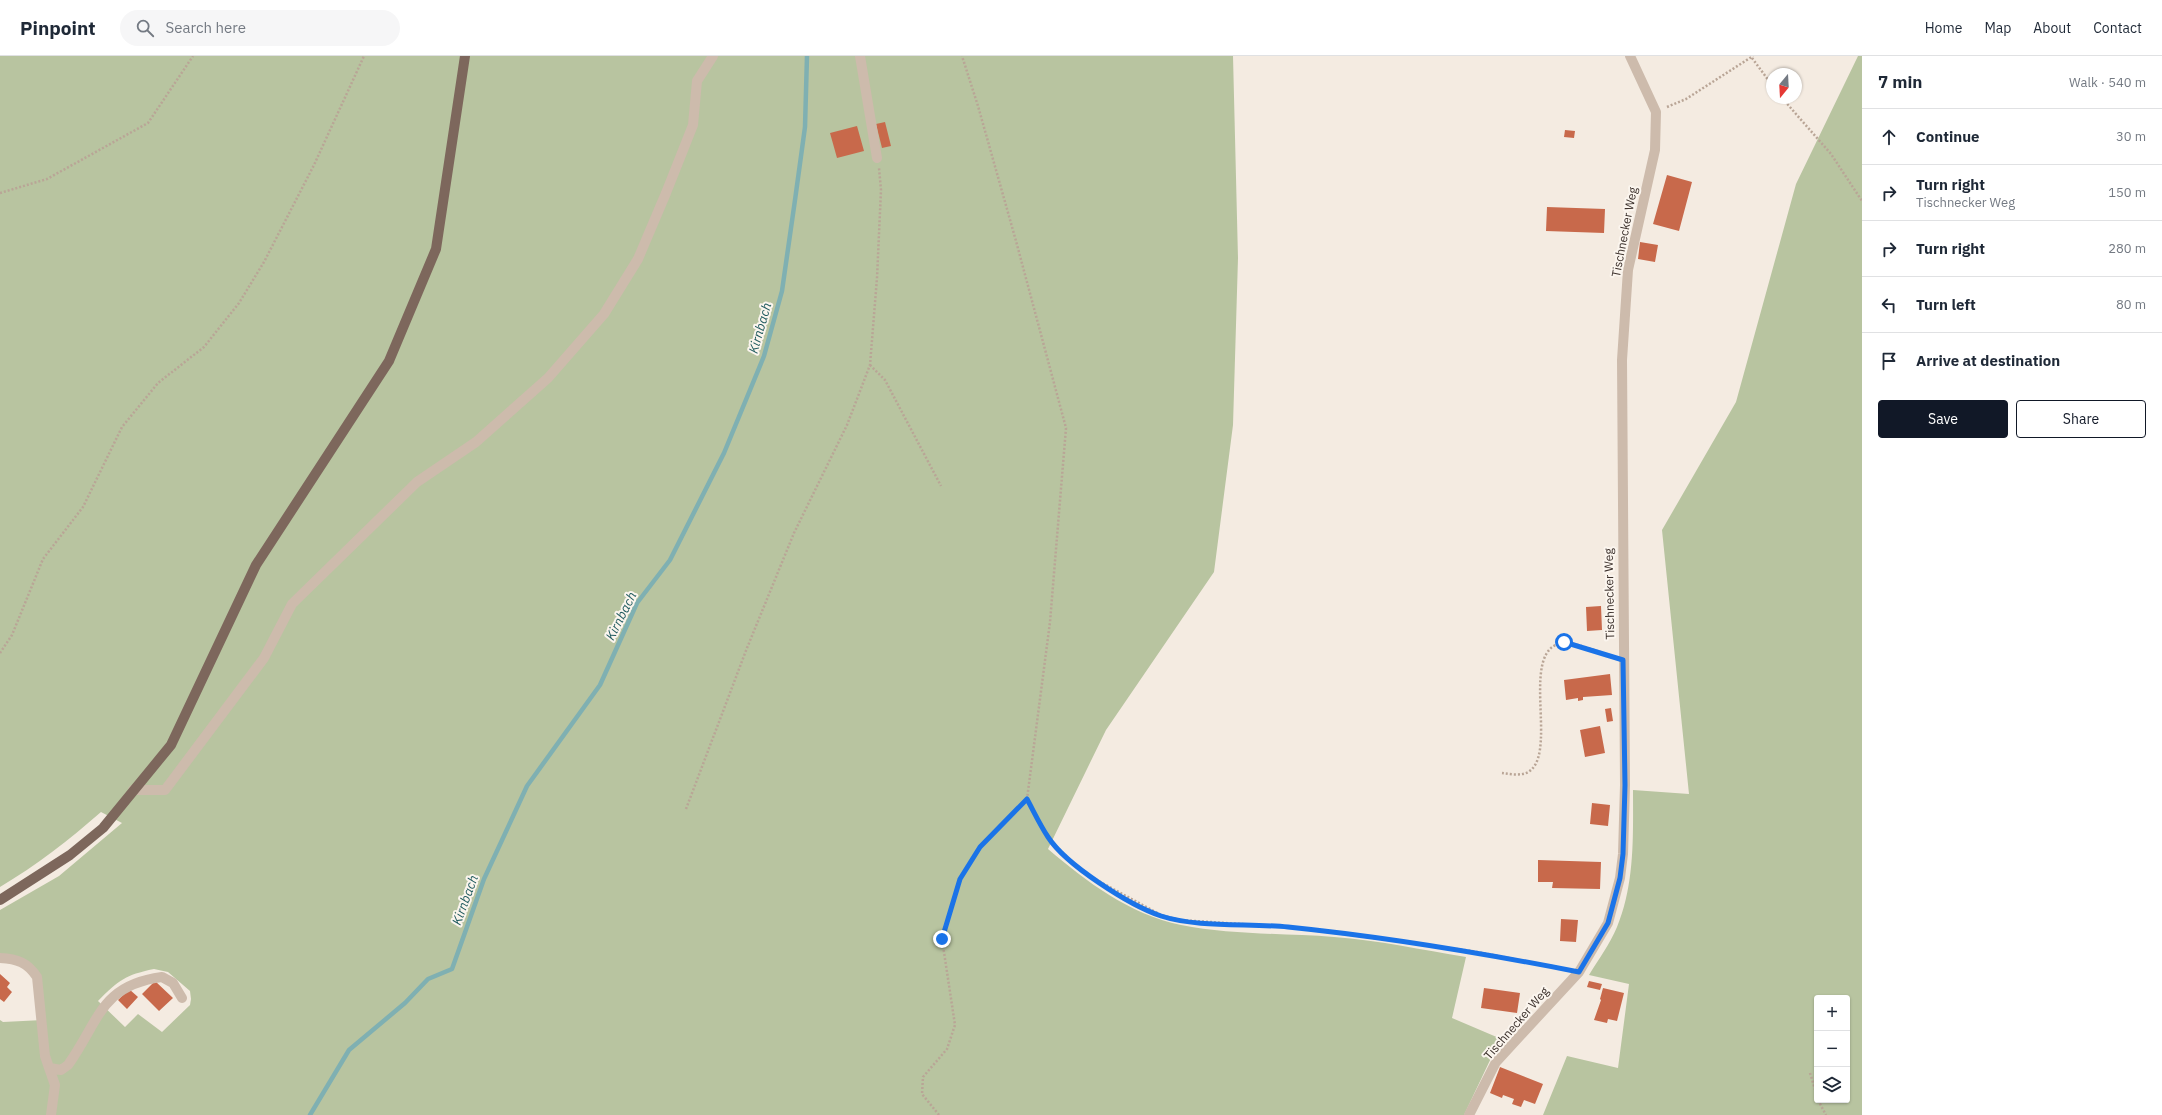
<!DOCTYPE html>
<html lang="en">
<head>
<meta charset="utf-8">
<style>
	:root { --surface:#fff; --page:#f6f6f7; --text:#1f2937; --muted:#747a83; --line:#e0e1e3; --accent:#111827 }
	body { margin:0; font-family:"IBM Plex Sans",sans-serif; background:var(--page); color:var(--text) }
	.controls { position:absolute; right:12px; bottom:12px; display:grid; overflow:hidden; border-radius:4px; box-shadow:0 1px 3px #0004 }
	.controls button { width:36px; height:36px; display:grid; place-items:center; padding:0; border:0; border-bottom:1px solid var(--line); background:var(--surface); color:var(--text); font:20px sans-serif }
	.compass { position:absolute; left:1766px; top:12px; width:36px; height:36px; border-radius:50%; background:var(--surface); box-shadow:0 1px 3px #0004; rotate:198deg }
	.stop { position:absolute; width:12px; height:12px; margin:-9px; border:3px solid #1a73e8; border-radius:50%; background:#fff }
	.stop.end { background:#1a73e8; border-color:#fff; box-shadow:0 1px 4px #0008 }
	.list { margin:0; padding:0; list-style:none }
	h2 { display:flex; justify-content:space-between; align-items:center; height:52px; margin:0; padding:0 16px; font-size:17px }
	h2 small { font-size:13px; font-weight:400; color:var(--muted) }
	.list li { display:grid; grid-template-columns:26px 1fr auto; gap:12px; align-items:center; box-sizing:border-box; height:56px; padding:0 16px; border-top:1px solid var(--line) }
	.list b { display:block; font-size:15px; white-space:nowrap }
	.list p { margin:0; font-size:13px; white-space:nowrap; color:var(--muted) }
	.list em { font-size:13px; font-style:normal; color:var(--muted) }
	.actions { display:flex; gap:8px; padding:12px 16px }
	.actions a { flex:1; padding:9px 0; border:1px solid var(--accent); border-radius:4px; text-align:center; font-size:14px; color:var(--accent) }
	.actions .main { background:var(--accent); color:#fff }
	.icon { flex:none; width:22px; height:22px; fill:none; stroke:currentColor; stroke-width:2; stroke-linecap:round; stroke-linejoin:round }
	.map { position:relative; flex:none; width:1862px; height:1059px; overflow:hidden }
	header { display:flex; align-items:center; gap:24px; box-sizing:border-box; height:56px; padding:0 20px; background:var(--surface); border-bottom:1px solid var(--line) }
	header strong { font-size:19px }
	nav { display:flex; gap:22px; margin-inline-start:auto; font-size:14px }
	.search { width:280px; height:36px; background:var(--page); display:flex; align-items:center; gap:10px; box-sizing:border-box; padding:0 14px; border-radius:22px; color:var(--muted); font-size:15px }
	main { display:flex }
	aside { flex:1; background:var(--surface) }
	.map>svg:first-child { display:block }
	.green { fill:#b8c4a0; fill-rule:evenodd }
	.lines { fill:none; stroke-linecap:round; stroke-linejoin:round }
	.stream { stroke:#7fb0b2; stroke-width:4.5 }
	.building { fill:#c8694b }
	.path { stroke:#b9a596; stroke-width:2.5; stroke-dasharray:2 2; stroke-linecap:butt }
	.minor { stroke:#cdbbac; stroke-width:10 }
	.major { stroke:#7d675c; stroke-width:10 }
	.route { stroke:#1a73e8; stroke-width:5 }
	.labels { text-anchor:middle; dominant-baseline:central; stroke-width:4; stroke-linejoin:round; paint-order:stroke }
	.street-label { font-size:12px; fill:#3b302b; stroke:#fbf5ee }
	.water-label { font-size:13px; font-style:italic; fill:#1f5a5e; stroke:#fbf5ee }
</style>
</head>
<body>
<header>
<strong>Pinpoint</strong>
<div class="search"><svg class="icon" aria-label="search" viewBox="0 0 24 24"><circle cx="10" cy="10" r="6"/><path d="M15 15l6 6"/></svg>Search here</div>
<nav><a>Home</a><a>Map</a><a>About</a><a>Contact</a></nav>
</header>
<main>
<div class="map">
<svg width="1862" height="1059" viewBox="0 0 1862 1059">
	<rect width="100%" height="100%" fill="#f4ebe1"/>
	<path class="green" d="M0,0H1233L1238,202L1233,369L1214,516L1106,674L1048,793C1087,826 1129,858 1181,869C1230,879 1284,877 1334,881C1378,884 1422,894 1466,901L1452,962L1506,985L1492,1000L1464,1059H0V964L3,966L43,964L40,922L0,898V854L59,820L122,767L101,756C69,784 37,809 0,831ZM154,913L168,916L190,935L191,943L190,949L162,976L138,958L125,971L98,945C119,924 125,919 154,913Z
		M1858,0H1862V1059H1543L1567,1000L1618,1012L1629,928L1589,919C1598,904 1610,888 1617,871C1635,827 1633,780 1633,734L1689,738L1662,474L1736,346L1796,128ZM1817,942H1847V1044H1817Z"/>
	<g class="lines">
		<path class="stream" d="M310,1059L349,994L405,947L428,923L452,913L484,823L527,730L600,629L637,547L670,504L724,397L764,300L782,235L795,144L805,71L807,0"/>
	</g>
	<path class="building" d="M885,66L891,90L882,92L876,68Z
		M857,70L864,95L837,102L830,77Z
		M1565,74L1575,75L1574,82L1564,81Z
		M1667,119L1692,126L1679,175L1653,168Z
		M1547,151L1605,153L1604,177L1546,175Z
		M1640,186L1658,189L1655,206L1638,203Z
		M1601,550L1602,574L1587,575L1586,551Z
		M1610,618L1612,639L1583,641V644L1578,645V642L1566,644L1564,624Z
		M1611,652L1613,665L1607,666L1605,653Z
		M1600,670L1605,697L1585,701L1580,674Z
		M1592,747L1610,749L1608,770L1590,768Z
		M1538,804L1601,806L1600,833L1552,832L1553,826H1538Z
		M1561,863L1578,864L1576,886L1560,885Z
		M0,918L10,927L7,931L12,936L4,946L0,943Z
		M155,925L173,942L159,955L142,938Z
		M1589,925L1602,928L1600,934L1587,931Z
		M1484,932L1520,937L1517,957L1481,952Z
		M1603,932L1624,937L1617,965L1608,963L1607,967L1594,964L1601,944L1600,943Z
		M129,933L138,941L127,953L118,944Z
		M1500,1011L1543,1028L1535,1048L1524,1044L1521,1051L1512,1048L1514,1043L1503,1039L1502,1042L1490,1037Z"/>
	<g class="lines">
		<path class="path" d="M1752,2L1772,29
			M1782,42L1831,98L1862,145
			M1667,51L1686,43L1753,0
			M0,137L47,123L148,67L193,0
			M870,309L885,324L941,430
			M0,597L12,579L43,503L83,451L122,371L158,327L204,291L239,247L264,206L314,109L364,0
			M1502,717C1511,718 1523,721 1531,714C1557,691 1519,592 1563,587C1571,585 1602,597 1612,600
			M1027,743L1048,782L1082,816L1161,859L1180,864L1286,871L1351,879L1472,895L1567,913
			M686,753L747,592L794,477L847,369L870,309L877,222L881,134L879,112
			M1810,1017L1817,1040
			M1818,1044L1826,1059
			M939,1059L922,1038L923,1021L947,993L955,969L942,883L960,823L980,791L1027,743L1050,566L1066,372L1016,185L978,50L962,0"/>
		<path class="minor" d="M860,0L877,102
			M133,734H165L264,602L292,548L417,426L476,386L548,322L604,258L638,203L666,137L693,69L697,25L713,0
			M0,902C17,903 27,906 37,921L45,1000L55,1029L51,1059
			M50,1012L61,1014L68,1009C99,966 100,929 162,921L173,927L182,942
			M1469,1059L1496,1006L1579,916L1608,867L1620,822L1623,798L1625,729L1622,304L1628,214L1655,94L1656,56L1630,0"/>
		<path class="major" d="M0,844L70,799L103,772L171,689L256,509L389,305L436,193L465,0"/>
	</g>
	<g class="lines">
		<path class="route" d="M942,883L960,823L980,791L1027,743C1034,756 1040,769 1048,781C1066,809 1129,849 1161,860C1198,872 1249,867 1288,871C1386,881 1482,897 1579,916L1608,867L1620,822L1623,798L1625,729L1623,604L1564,586"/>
	</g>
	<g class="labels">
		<g class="street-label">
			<text transform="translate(1624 176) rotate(-79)">Tischnecker Weg</text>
			<text transform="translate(1609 538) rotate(-91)">Tischnecker Weg</text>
			<text transform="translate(1516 967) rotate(-49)">Tischnecker Weg</text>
		</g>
		<g class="water-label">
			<text transform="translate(760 272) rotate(-74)">Kirnbach</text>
			<text transform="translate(621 560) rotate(-63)">Kirnbach</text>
			<text transform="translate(465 844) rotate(-70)">Kirnbach</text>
		</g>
	</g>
</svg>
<div class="controls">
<button>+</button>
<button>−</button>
<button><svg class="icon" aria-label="layers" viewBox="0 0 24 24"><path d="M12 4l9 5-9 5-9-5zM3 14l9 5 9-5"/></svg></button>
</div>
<svg class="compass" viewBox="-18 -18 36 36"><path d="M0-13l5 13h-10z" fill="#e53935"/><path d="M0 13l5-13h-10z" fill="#747a83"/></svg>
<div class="stop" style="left:1564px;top:586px"></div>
<div class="stop end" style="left:942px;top:883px"></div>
</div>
<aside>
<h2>7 min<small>Walk · 540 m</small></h2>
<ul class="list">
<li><svg class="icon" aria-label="ahead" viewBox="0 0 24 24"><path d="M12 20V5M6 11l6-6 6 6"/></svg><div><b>Continue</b></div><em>30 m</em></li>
<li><svg class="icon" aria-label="right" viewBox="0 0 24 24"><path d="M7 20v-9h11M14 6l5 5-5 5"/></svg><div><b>Turn right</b><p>Tischnecker Weg</p></div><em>150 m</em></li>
<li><svg class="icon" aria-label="right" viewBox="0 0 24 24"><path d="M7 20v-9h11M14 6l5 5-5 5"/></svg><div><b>Turn right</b></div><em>280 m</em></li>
<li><svg class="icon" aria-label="left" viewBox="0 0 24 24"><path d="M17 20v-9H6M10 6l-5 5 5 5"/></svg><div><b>Turn left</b></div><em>80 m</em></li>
<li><svg class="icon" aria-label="arrive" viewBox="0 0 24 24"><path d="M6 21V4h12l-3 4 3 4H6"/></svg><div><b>Arrive at destination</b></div></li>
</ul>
<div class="actions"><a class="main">Save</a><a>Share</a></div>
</aside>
</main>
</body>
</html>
